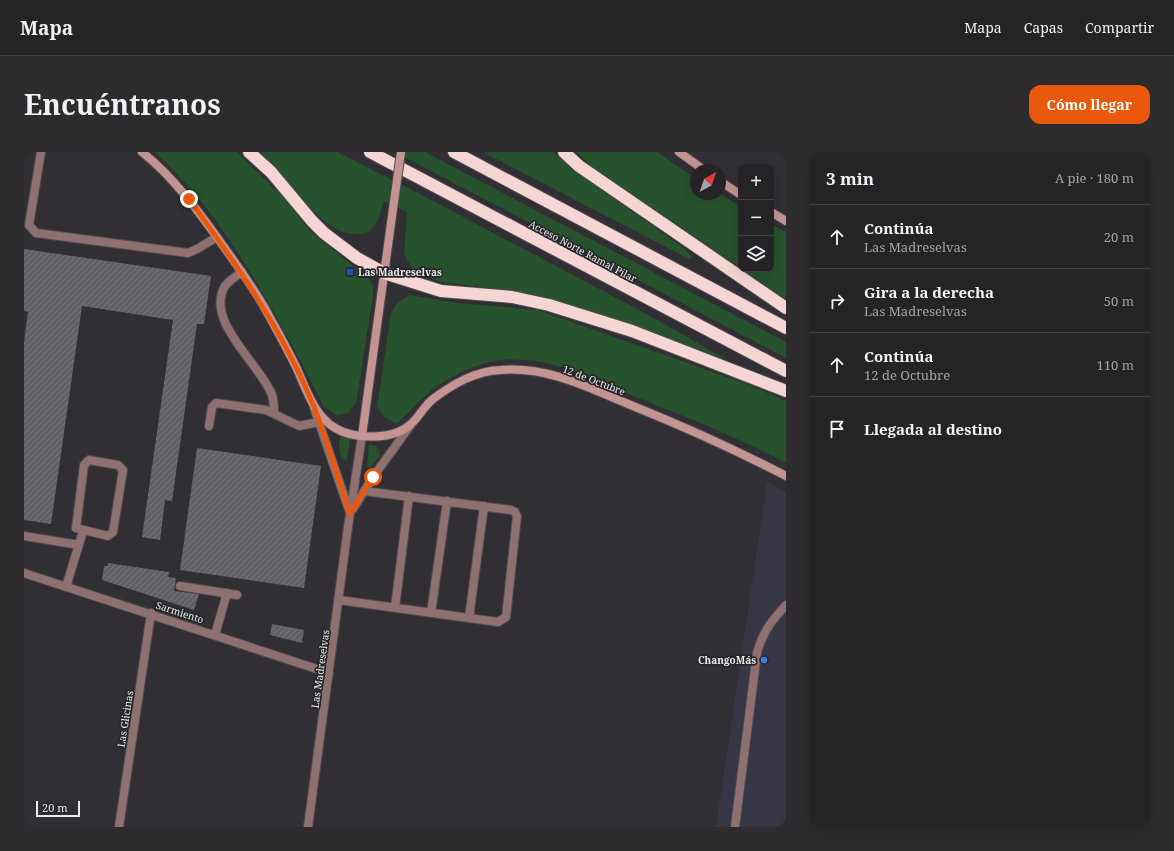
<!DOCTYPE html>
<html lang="es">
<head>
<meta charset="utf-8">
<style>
	:root { --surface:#252326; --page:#2d2b2e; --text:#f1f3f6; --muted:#a3a4a7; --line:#424043; --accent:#ea580c }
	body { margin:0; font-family:"Noto Serif",serif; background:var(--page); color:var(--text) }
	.controls { position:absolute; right:12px; top:12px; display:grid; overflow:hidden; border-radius:8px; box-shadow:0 4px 16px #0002 }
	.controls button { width:36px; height:36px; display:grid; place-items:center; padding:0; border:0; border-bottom:1px solid var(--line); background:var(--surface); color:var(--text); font:20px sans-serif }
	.compass { position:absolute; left:666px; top:12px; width:36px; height:36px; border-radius:50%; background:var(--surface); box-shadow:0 4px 16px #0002; rotate:40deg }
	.scale { position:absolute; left:12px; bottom:10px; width:44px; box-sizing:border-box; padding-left:4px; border:2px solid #eaeaec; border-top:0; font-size:11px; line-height:14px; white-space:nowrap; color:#eaeaec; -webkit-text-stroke:3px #272629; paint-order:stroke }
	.stop { position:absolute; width:12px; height:12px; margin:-9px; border:3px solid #ea580c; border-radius:50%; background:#fff }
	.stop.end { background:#ea580c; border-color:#fff; box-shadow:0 1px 4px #0008 }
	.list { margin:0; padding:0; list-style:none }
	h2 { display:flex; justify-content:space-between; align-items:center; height:52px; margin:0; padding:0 16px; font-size:17px }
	h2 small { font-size:13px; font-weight:400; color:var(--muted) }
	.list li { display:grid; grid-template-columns:26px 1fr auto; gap:12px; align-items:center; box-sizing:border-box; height:64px; padding:0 16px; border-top:1px solid var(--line) }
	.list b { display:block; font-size:15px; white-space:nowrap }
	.list p { margin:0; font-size:13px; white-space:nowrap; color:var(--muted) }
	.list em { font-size:13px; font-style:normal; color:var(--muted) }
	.icon { flex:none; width:22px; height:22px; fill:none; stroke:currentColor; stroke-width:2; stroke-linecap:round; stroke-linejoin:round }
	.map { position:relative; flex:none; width:762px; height:675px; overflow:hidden; border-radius:12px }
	header { display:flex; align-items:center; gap:24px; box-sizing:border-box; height:56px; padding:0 20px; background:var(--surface); border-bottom:1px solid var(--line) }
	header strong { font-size:19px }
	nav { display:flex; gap:22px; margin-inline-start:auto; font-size:14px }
	.intro { display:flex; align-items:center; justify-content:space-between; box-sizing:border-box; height:96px; padding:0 24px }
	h1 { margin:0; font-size:28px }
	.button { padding:10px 18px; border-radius:12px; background:var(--accent); color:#fff; font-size:14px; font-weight:700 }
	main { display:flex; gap:24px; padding:0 24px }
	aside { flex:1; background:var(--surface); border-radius:12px; box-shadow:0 4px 16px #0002 }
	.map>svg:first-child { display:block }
	.commercial { fill:#383546 }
	.grass { fill:#26522d }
	.building { fill:url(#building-hatch) }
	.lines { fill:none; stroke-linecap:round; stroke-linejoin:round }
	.lane-casing { stroke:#4f4d51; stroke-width:10 }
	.street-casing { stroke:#4f4d51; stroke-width:10 }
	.secondary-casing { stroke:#4f4d51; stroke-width:10 }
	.highway-casing { stroke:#4f4d51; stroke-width:14 }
	.lane { stroke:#8f7070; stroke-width:8 }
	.street { stroke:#8f7070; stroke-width:8 }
	.secondary { stroke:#c49493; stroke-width:8 }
	.highway { stroke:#f5d6d5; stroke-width:12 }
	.secondary-bridge-casing { stroke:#4f4d51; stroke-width:10; stroke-linecap:butt }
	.secondary-bridge { stroke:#c49493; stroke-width:8 }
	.route { stroke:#ea580c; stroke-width:5 }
	.transit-dot { fill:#1a4fb4; stroke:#272629; stroke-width:1.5 }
	.shop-dot { fill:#3f7fe0; stroke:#272629; stroke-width:1.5 }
	.labels { text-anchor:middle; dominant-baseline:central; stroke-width:3.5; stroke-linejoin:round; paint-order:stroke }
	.street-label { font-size:10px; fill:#eaeaec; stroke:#272629 }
	.poi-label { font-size:10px; font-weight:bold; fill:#eaeaec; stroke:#272629; text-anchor:start }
</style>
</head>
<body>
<header>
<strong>Mapa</strong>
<nav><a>Mapa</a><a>Capas</a><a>Compartir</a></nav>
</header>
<div class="intro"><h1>Encuéntranos</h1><a class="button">Cómo llegar</a></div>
<main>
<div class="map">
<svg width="762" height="675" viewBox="0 0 762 675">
	<defs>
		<pattern id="building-hatch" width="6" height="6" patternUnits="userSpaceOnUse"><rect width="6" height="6" fill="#626064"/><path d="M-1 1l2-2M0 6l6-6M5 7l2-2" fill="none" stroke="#79777a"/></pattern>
	</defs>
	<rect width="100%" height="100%" fill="#312f33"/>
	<path class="commercial" d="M743,330L762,340V675H692Z"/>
	<path class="grass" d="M131,0H213L262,48L285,78L345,127L349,133V144L332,251L324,261L313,263L300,255C253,164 206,70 131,0Z
		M236,0H313L394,41L619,160L700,206L699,207L693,205L638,185L523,146L496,140L418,130L400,124L391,119L385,111L380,101L383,60L359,49C357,62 353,80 337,82C298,87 264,23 236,0Z
		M371,0H401L762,190V206Z
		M459,0H529L552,20L661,97L668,105L666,107L663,106Z
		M552,0H633L672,27V42H696L717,55V116L570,16Z
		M747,72L762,80V147L718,117H747Z
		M386,143L432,151L514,158L725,233L762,249V311C711,284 658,263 604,242C582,233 558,220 534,214C513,208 487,205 465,210C441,217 418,228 399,246C390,254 384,263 373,271L368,270L360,265L353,255L367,161L373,151Z
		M316,285L326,286L323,309L317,306L315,293Z
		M345,292L352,294L356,303L346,316H343Z"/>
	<path class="building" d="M0,97L187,124L180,172H173L148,349L141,348L136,388L118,385L149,168L58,154L27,372L0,368V190L4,160L0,159Z
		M173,296L297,314L280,436L156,418Z
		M84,411L145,420L144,425L152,426L150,439L175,442L170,458L78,428L80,414H84Z
		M248,472L280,478L278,491L246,483Z"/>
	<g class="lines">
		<g class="lane-casing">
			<path id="lane" d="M17,0L5,73L12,81L164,101L173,97L193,85
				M218,120C212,124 205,129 201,134C180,169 237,213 248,243C250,249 250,255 250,261
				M185,274L188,255L192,251L242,258L275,274L295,270
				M65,308L94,313L99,318L89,380L84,384L52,376L60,313Z
				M0,384L55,393
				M156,434L213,443
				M42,435L59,379
				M315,448L474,470L482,465L493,364L491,360L487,358L340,339
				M371,456L385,344
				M407,461L423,349
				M445,466L460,354
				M191,483L203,441
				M711,675L733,501C739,479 747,470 762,453"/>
		</g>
		<g class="street-casing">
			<path id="street" d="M290,256L326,361
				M329,357L349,325L386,274
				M0,421L305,521
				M95,675L127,461
				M284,675L324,375L338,284"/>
		</g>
		<g class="secondary-casing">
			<path id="secondary" d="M118,0C149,25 172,56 195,88C212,112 230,136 244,162C254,180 264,198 273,217C283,239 290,263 311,276C331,288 370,288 387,272C395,265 400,254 409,247C429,232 451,219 477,218C525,214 567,237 609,254C661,275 712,298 762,324
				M655,0L680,18
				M696,29L717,43
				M747,60L762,69
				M338,284L368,64"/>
		</g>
		<g class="highway-casing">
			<path id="highway" d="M225,0L247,20L288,69L300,81L333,106L360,121L417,139L488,145L525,153L608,179L762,239
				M346,0L762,219
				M430,0L762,176
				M540,0L555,14L762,156"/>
		</g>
		<use href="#lane" class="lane"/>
		<use href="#street" class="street"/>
		<use href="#secondary" class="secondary"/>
		<use href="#highway" class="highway"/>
		<g class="secondary-bridge-casing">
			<path id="secondary-bridge" d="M368,64L377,0"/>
		</g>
		<use href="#secondary-bridge" class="secondary-bridge"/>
	</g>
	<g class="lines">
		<path class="route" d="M165,47C213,113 259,179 290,255C304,290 314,326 326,362L349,325"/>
	</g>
	<rect class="transit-dot" x="322" y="116" width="8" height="8" rx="2"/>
	<circle class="shop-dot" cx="740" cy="508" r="4"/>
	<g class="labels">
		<g class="street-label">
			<text transform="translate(559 99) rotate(28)">Acceso Norte Ramal Pilar</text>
			<text transform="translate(570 228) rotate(21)">12 de Octubre</text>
			<text transform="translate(156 460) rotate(18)">Sarmiento</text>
			<text transform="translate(296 517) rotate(-82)">Las Madreselvas</text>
			<text transform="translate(101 567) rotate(-81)">Las Glicinas</text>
		</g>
		<g class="poi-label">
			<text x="334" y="120">Las Madreselvas</text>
			<text x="732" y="508" text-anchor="end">ChangoMás</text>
		</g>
	</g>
</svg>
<div class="controls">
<button>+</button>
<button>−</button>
<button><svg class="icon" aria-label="layers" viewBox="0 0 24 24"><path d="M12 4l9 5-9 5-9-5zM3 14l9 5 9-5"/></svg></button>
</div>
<svg class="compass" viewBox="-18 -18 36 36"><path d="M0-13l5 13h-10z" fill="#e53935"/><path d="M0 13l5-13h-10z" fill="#a3a4a7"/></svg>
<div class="scale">20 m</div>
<div class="stop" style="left:349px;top:325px"></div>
<div class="stop end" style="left:165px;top:47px"></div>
</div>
<aside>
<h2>3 min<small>A pie · 180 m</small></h2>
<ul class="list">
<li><svg class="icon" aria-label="ahead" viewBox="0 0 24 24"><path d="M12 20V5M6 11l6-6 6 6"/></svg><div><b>Continúa</b><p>Las Madreselvas</p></div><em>20 m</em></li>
<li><svg class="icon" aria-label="right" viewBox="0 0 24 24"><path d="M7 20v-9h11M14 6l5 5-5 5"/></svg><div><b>Gira a la derecha</b><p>Las Madreselvas</p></div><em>50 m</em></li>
<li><svg class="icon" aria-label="ahead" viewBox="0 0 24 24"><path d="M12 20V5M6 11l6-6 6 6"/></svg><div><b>Continúa</b><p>12 de Octubre</p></div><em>110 m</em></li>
<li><svg class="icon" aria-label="arrive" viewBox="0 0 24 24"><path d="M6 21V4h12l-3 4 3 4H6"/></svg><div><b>Llegada al destino</b></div></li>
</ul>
</aside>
</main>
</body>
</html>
